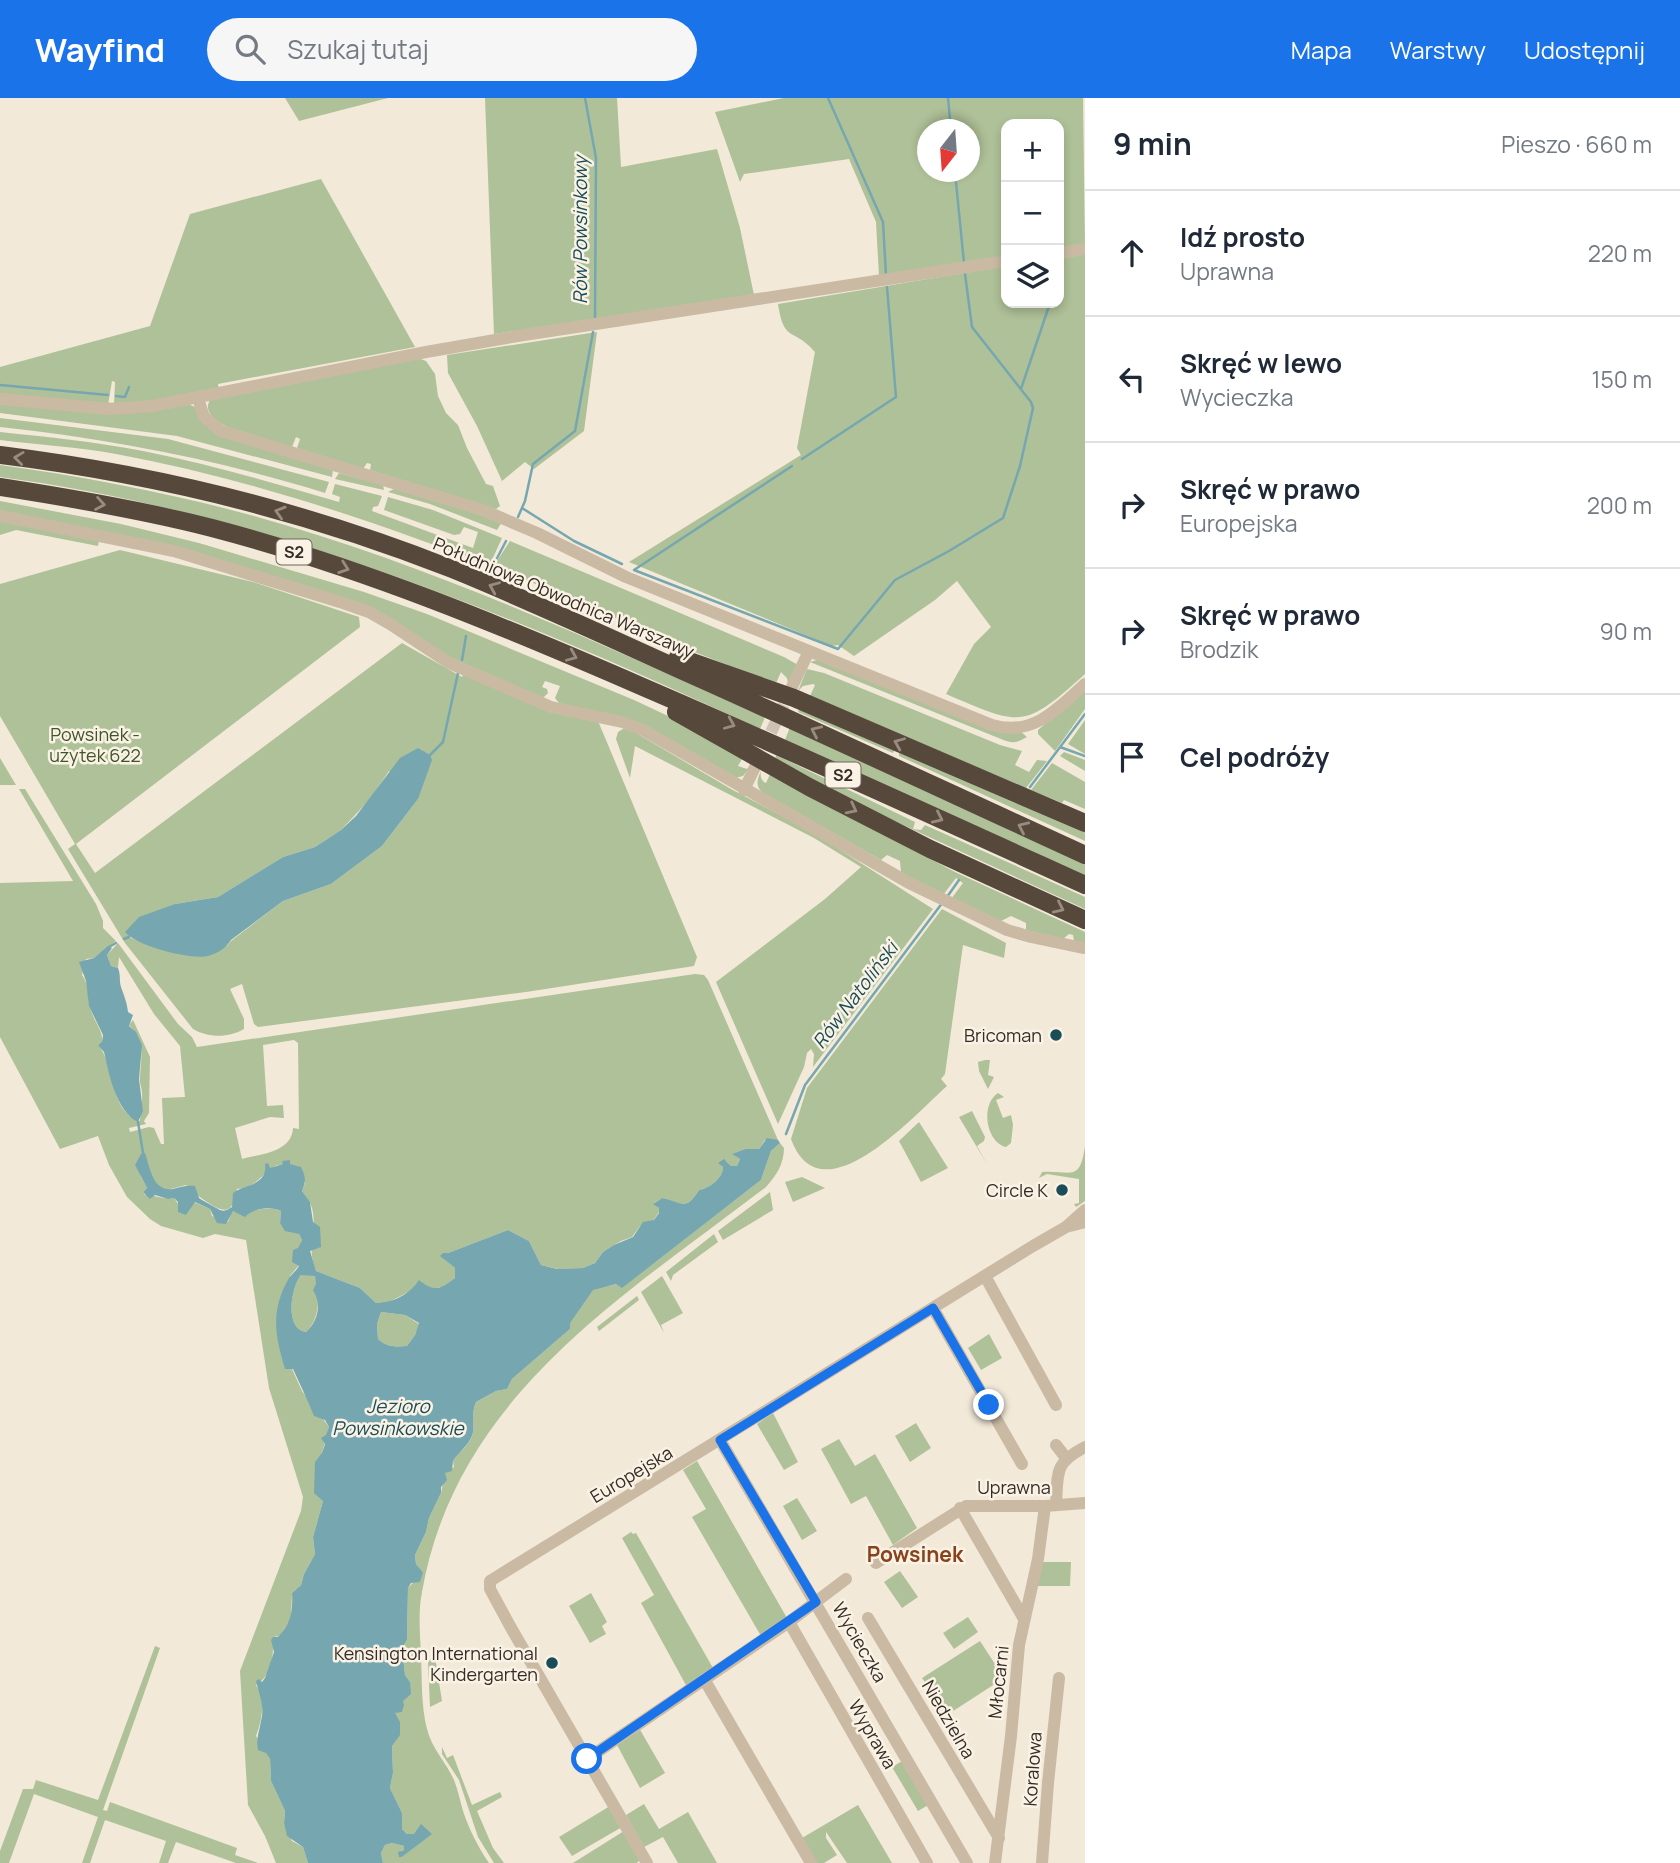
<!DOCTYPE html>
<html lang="pl">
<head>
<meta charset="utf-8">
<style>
	:root { --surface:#fff; --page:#f6f6f7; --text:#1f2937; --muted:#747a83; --line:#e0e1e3; --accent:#1a73e8 }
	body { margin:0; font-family:Manrope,sans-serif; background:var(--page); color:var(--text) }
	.controls { position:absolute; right:21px; top:21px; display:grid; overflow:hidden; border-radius:14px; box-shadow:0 4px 10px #0003 }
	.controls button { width:63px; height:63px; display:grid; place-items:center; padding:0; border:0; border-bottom:2px solid var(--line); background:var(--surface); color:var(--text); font:35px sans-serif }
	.compass { position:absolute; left:917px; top:21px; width:63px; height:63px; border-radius:50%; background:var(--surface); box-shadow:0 4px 10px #0003; rotate:197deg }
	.stop { position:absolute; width:21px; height:21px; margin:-16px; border:5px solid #1a73e8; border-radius:50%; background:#fff }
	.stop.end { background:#1a73e8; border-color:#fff; box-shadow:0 2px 7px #0008 }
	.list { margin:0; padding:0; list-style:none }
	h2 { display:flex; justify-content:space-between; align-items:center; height:91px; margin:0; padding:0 28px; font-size:30px }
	h2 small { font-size:23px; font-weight:400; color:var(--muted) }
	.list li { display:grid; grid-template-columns:46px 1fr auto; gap:21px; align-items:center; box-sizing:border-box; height:126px; padding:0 28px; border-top:2px solid var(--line) }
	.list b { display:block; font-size:26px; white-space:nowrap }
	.list p { margin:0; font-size:23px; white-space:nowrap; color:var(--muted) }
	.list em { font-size:23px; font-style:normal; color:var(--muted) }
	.icon { flex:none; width:38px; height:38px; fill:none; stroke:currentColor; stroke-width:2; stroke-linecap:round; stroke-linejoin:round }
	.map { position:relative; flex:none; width:1085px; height:1765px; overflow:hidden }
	header { display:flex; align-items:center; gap:42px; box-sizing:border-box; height:98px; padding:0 35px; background:var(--accent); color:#fff }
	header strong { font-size:33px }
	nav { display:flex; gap:38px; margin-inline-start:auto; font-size:24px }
	.search { width:490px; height:63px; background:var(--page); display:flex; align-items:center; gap:18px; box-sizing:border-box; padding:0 24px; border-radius:38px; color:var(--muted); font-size:26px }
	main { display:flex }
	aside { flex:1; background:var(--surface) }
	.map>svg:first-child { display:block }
	.green { fill:#afc198; fill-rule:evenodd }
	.water { fill:#76a7b0; fill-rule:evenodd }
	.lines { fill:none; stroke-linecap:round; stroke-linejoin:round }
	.stream { stroke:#76a7b0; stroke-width:2.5 }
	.minor-tunnel { stroke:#ccc3b4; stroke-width:12; stroke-dasharray:12 6; stroke-linecap:butt }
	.minor { stroke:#cabaa4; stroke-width:12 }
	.highway { stroke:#57483c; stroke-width:18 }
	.oneway { stroke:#988c7f }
	.route { stroke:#1a73e8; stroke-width:9 }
	.poi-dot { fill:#1a4d58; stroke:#faf2e4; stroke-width:2.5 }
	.labels { text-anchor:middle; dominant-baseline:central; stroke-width:5; stroke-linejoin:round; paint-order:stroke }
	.shield { fill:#faf2e4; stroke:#70675f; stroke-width:2 }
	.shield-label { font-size:16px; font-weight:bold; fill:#352c26 }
	.street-label { font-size:18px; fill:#352c26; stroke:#faf2e4 }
	.park-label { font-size:18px; fill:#3f5529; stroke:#faf2e4 }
	.poi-label { font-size:18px; fill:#352c26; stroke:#faf2e4; text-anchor:end }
	.water-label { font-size:19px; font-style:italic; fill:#1a4d58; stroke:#faf2e4 }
	.quarter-label { font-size:21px; font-weight:bold; fill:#88421c; stroke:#faf2e4 }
</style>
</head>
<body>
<header>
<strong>Wayfind</strong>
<div class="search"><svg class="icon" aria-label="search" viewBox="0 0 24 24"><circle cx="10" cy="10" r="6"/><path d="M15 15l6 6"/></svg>Szukaj tutaj</div>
<nav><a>Mapa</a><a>Warstwy</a><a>Udostępnij</a></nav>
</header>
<main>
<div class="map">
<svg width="1085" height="1765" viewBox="0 0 1085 1765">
	<rect width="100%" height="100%" fill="#f2e9d8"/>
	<path class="green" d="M285,0H388L299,23Z
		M485,0H617L621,69L717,51L740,130L754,197L494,236Z
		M784,0H1083L1085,147L1059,151V26H1006V160L879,178L876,124L849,61L744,76L740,84L715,14ZM928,32H970V74H928Z
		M321,81L415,249L218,286L219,292L172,302L114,307L115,284L112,283L108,307L0,296V269L150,228L190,116Z
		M1085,156V576C1023,632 1021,628 946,596L974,546L991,529L957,483L935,502L854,558L838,547L832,548L629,464L801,357L797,350L815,254C794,229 784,246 778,206L1006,168V205H1059V161Z
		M597,234L584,333L534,371L525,364L502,383L477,328L448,275L447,257Z
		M418,260L426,263L435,276L438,298L446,315L458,327L467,350L486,386L493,388L500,408L496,411L370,372L371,366L367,365L363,371L297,350L300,341L296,339L292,349C275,344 194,329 210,302Z
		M0,303L188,306L195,309L200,320L333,372L332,379L177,338L0,315Z
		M0,320L168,341L329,384L325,395C219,362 111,341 0,329Z
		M0,334C48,339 96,344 143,353C209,366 274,385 339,404L340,399L332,396L335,386L382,398L378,408L373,409L372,413L473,450L478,434L464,429L460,436L454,437L384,412L388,399L433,412L502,440L491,464L495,466L510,443L784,559L798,567L788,586L787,580L781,574L776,585C686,554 600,511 511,476C383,426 251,381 116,356C78,349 39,347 0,342Z
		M0,367C86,379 170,395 254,418C431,467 598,545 765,619L760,631C517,518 268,415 0,379Z
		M339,375L383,387L384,392L335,381Z
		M396,390L502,424L497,432L430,406L388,394Z
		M0,403L121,426L199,445L364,494L427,516L634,602L683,625L742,661L738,668L747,671L753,665L743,678L735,680L664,638L559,605L555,600L560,588L545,583L542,589L547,591L548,595L543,600L445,557L372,510L0,414Z
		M0,422L99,442L98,448L16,432L0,437Z
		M120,452L253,484L359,519L360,529L76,746L95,775L402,545L462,579L464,575L598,623L697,859L694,868L526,894L258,929L254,926L242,886L230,891L244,921V931C229,940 208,940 193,931L125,845L68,751L75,746L0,618V486ZM389,673L418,701L382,748L331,786L283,803L231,843L227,848L156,850L129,839L175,806L218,799L283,759L315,749L341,732L370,701Z
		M817,562L1021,634L1027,639C1016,645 1014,646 1001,641L810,564Z
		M807,571L824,575L1000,647L1022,653L1015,667L1029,674L1037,662L1047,663L1026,690L810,598L815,587L813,586L803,588L798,593Z
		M1085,592V611L1055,653L1038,636V632Z
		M800,609L1085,732V743L899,658V654L895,651L893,655L798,614Z
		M1085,622V656L1068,646Z
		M790,629L1085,764V780L785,642Z
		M623,631L631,632L731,691L812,734L933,811L813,969L814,956L811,951L807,955L804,969L778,1026L716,884L825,801L861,769L814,740L635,648L630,680L616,641L618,634Z
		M1064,654L1085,662V673L1060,658Z
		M776,657L915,724L913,731L921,732L925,727L1085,799V811L877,715L775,663Z
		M0,660L16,687H0Z
		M1052,665L1085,684V711L1064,702L1062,705L1031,692Z
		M761,673C760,678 761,683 766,685L770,676L955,774L1085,834V847L1074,843L1073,837L1069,836L1063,841L1026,832V825L1011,818L1001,823L951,801L963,785L956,780L943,797L901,775L900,763L887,757L881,762L763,695C755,688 757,682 761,673Z
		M19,691H25L96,806L103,823V830L116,843L94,860L86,861L82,877C90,887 87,900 91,912C94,924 104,933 102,946H98C115,967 109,1014 140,1023C140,1014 143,1004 142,995C142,990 139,984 140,979C141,957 146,944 129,927L133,922L150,959L149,1015L144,1023L146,1026L129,1030L130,1034L149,1029L154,1030L161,1046H164L162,1000L185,999L180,948L154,916L119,859L118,870L111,868L107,857L118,845L178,926L192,939L197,949L695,876L704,877L708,882L778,1042H765L759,1051H745L733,1056L740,1061L737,1068H731L726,1063L719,1065L723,1069C723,1080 710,1090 699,1092C685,1114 682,1104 662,1100L654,1105L659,1110V1114L653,1123L640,1128L632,1139L621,1143L603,1154L595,1165L583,1170L558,1171L541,1167L529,1143L508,1132L448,1155L444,1161L455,1170V1180C445,1188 432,1196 422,1185L416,1186L414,1191L387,1205H376L360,1190L316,1173C305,1148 319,1129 311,1107C309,1102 305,1098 302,1093L305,1085L299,1070C263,1056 269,1088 237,1091C235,1097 234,1109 228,1111C219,1116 193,1094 186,1087L167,1092L160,1090L153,1080L140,1077L147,1090L143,1094L145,1097C155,1097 164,1102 174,1100L186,1117L194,1104L210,1111L212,1118L228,1124L232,1113C249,1117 266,1106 281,1113L280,1125L299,1136L302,1142L298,1151L299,1167L290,1178L292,1271L302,1293L329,1329L322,1355L323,1403L313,1439L315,1456L304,1476L301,1487L292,1495L291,1521L280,1538L273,1539C274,1555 272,1578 256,1587C266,1603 262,1622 256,1638L270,1661L271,1683L285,1713L284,1725L292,1743L303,1749L308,1765H276L265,1738L248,1707L240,1573L301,1413L303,1399L269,1290L246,1142L215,1136L203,1140L161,1128L150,1121L127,1099L109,1067L98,1038L60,1051L0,939V785L73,783ZM294,942L298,945L299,1031L293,1030C292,1054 261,1056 242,1061L235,1030L270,1019L284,1020L283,1007L267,1008L263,947Z
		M942,811L1006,845L1004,860L963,847L945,976L941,981L947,988C915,1016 821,1123 791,1041L807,990Z
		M985,962H990L988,977L994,979L988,991L979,973L978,964Z
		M998,995L1004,999L996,1002L1003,1020L1011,1017L1013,1027L1011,1045L1006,1049C986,1044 980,1007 998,995Z
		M972,1013L985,1039L984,1043L977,1048L987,1066L959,1019Z
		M919,1024L948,1070L921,1084L899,1043Z
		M780,1045L784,1050C784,1066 776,1078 766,1089C621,1200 456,1299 422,1494C418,1514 420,1536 421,1557C422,1581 421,1608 427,1631C432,1651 446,1664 454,1682C458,1692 460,1703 463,1713C469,1731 478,1749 489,1765H383L381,1755L385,1747L392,1745L404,1748L405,1752L400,1753L402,1759L431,1736H407L402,1731V1715L390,1690L393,1675L392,1648L396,1641L395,1615L410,1584L405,1577L402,1550L407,1542L408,1490L423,1474L416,1466L415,1457L426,1434L429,1420L441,1395L445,1375L454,1369L453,1363C459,1354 471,1346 473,1334C474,1321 471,1318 476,1304L496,1293L507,1291L512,1281L570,1231L569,1225L593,1191L617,1186L655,1164L761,1082L771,1053Z
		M1085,1048V1103L1076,1109L1074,1106L1079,1105V1081L1047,1076L1039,1080L1042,1074C1071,1072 1080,1085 1085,1048Z
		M802,1079L825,1090L793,1104L785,1084Z
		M770,1094L773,1112L723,1142L718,1133Z
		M714,1136L718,1144L673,1177L671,1183L666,1174Z
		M301,1177H315C318,1198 322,1218 306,1234C284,1231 291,1189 301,1177Z
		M662,1178L683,1215L661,1227L664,1235L641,1194Z
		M637,1198L639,1202L599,1233L597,1229Z
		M381,1214L405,1217L419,1226L415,1237L407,1248C395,1249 387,1249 378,1241L377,1226Z
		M989,1236L1002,1260L981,1272L968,1250Z
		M773,1315L798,1364L784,1372L757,1326Z
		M916,1325L931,1350L910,1364L895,1338Z
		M839,1341L855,1368L875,1356L917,1430L893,1447L866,1398L851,1406L821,1351Z
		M697,1363L787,1520L761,1538L692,1419L706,1411L683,1372Z
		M797,1400L817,1433L802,1442L783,1408Z
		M631,1434L633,1436L636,1435L713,1570L687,1589L641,1505L654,1497L622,1440Z
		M1039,1464H1071L1070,1488H1033Z
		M900,1473L918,1499L902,1510L884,1484Z
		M591,1495L607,1524L602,1528L606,1536L590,1545L569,1508Z
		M968,1519L978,1534L954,1551L943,1535Z
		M980,1543L1004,1580L947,1617L922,1580Z
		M155,1548L160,1550L103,1712L107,1713L110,1704L237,1750L235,1757L258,1765H236L176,1744L168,1765H159L166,1743L105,1722L90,1765H82L98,1719L34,1696L9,1765H0V1753L23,1691H33L36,1682L98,1702Z
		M435,1559L442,1603L430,1609L428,1563Z
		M639,1630L665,1675L640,1690L616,1645Z
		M442,1649L447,1660L453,1657L472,1707L500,1694L502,1699L477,1713L493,1750L504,1765H494L478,1739L459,1682L442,1656Z
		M904,1662L930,1706L918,1713L892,1669Z
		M644,1706L659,1731L688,1714L717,1765H678L663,1739L644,1749L626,1717Z
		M858,1707L892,1765H847L826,1734V1740L837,1757L824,1765H816L802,1740Z
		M610,1708L622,1729L572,1758L559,1739Z
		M624,1733L640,1761L637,1765H573Z"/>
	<path class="water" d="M970,38L978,40L979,55L975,61L970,60Z
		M418,650L430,657L432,662L418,701L382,748L331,786L283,803L231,842C225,851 218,855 208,858C191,862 136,848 125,834L139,819L175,806L218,799L283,759L315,749L341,732L356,718L400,660Z
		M108,848L112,850L107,857L111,868L118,870C121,878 119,882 121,889C124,898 127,904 128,914L133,917L129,928L136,934L142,947L139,981L143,1013L138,1024C116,1013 109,976 104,954L98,947L102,944L103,937L89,908L86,883L79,864L94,860Z
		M767,1040L778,1042L780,1045L771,1053L761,1082L622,1190L616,1186L593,1192L570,1225V1231L512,1281L507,1291L496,1293L476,1304C471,1318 474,1321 473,1334C471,1345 459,1354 453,1363L452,1373L445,1375L447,1382L441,1389V1395L429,1420L426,1434L415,1457L416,1466L423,1474L420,1484L411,1485L408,1490L407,1542L402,1550L405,1577L410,1584L411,1596L403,1603L404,1607L402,1614L395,1615L400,1624V1637L392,1648L393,1675L390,1690L402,1715V1731L407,1736H414L421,1726L432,1736L402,1759H399L398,1754L404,1752V1748L392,1745L385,1747L381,1755L383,1765H308L303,1749L287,1738L284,1725L285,1713L271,1683L270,1661L266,1655L258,1652C256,1640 259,1635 261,1623C265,1609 259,1596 256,1583L259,1581L262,1584L265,1580L274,1554L271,1542L273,1539H278C291,1526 293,1513 292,1495L301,1487L304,1476L315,1456L313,1439L323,1403L314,1395L315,1364L322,1355L325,1346L321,1340L326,1337L329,1329L325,1322L314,1318C308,1302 300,1287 293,1271H285C275,1237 270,1213 289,1180C292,1176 296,1173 299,1168L292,1164L293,1152L298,1150L302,1142L299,1136L285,1133L280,1125L281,1113C271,1108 253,1110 245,1119L233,1113L226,1126L217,1125L210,1111L195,1104L186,1117L178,1114V1104L174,1100L168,1101L155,1097L150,1101L143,1094L147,1090L135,1067L141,1056L145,1055C150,1070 153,1094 173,1091C181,1089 186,1087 195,1088C195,1089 199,1099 199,1100C200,1101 218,1111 220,1112C226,1114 228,1111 232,1109L233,1095C244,1086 268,1088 265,1066L268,1065L270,1070L283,1066L282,1063L290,1062V1066L301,1069C306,1079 306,1083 302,1093L310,1104L313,1124L320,1129L321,1149L310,1153L316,1173L360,1190L376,1205C393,1205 410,1196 419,1182C434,1194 439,1192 455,1180V1170L440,1158L443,1155H448L508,1132L529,1143L541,1167L557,1171L583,1170L595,1165L603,1154L614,1147L633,1139L643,1124L654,1122L659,1115V1110L653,1106L662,1100C683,1104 685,1114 699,1092C710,1090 723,1080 723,1069L718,1065L724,1061L731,1068H737L740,1061L732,1056L745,1051H759ZM301,1177L315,1178L316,1186L313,1192C322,1206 318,1223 306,1234C284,1231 291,1189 301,1177ZM381,1214L405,1217L419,1225L415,1237L407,1248C395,1249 387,1249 378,1241L377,1226Z"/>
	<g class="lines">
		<path class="stream" d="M585,0L596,60L595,223
			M828,0L883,124L886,177
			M948,0L951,32
			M955,74L964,165
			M1059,177L1063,164
			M0,287L108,297
			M1021,291L1050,205
			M116,298L125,299L129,289
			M802,361L896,299L887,189
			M522,410L574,443L622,466
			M518,419L525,403L533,366L575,333L593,234
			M494,466L506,443
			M634,472L838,551L895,482L949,453L1003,420L1020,368L1033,310L1031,304L972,229L965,176
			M634,472L792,368
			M462,562L466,538
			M1060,649L1085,658
			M430,657L443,644L458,575
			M1030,689L1085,616
			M947,799L959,782
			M124,841L129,839
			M109,849L116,845
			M138,1024L143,1055
			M786,1036L805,987L943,804"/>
		<path class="minor-tunnel" d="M756,667L791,591"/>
		<path class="minor" d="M1059,155L1085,151
			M198,300L204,319L221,333L483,412L537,435L626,479L992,627C1033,639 1057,611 1085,586
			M0,301L110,311L153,308L426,254L524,237L1006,163
			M0,418L174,453L343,505L369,514L390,526L449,565L507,590L551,609L622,624L643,632L909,785L1007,832L1031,839L1083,850
			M791,591L809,553
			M744,692L756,667
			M1066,1129L1085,1112
			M985,1178L1056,1307
			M933,1210L1022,1366
			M720,1342L967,1765
			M1056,1347L1066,1360
			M1056,1407C1058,1374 1054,1365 1085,1349
			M960,1410L1024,1521
			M876,1465L966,1408H1045L1085,1405
			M868,1520L999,1740
			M789,1524L927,1765
			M704,1581L811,1765
			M587,1661L789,1524L846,1481
			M647,1765L510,1528L490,1491V1483L1033,1148L1066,1129L1085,1124
			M995,1765L1011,1638L1019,1547L1038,1461L1045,1408
			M1042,1765L1048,1685L1059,1580"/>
		<path class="highway" d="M0,357C154,376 308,414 452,471C533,504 612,541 692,577C824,636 954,697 1085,757
			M0,389C71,400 142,412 212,430C361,469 503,528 643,589C792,653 938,720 1085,787
			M678,559L794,600L1085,725
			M676,614L809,689L930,751L1085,822"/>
	</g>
	<defs><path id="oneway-chevron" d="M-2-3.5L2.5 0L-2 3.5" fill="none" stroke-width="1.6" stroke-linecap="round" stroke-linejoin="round" transform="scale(1.75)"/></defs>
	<g class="oneway">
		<use href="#oneway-chevron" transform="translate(19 360) rotate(-173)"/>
		<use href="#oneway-chevron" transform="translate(100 406) rotate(10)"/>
		<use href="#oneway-chevron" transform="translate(280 414) rotate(-163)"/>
		<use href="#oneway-chevron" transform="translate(344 470) rotate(19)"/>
		<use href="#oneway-chevron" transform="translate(494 489) rotate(-157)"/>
		<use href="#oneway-chevron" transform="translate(572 558) rotate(23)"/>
		<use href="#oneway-chevron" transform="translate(730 626) rotate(23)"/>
		<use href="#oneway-chevron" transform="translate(816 633) rotate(-155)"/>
		<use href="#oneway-chevron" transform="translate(899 645) rotate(-157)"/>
		<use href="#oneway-chevron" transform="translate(852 711) rotate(27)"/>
		<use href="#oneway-chevron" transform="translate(938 720) rotate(25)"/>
		<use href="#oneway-chevron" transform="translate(1023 729) rotate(-155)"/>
		<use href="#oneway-chevron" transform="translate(1059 810) rotate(25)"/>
	</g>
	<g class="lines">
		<path class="route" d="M587,1661L816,1504L720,1342L933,1210L989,1307"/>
	</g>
	<g class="poi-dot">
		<circle cx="1056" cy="937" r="7"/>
		<circle cx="1062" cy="1092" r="7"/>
		<circle cx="552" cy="1565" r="7"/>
	</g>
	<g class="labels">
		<g class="shield">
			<rect x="276.5" y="441.5" width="35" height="25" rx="5"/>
			<rect x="825.5" y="664.5" width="35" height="25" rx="5"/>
		</g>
		<g class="shield-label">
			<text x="294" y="454">S2</text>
			<text x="843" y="677">S2</text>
		</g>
		<g class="street-label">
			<text transform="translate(564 499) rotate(23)">Południowa Obwodnica Warszawy</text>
			<text transform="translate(631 1376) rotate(-31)">Europejska</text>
			<text x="1014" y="1389">Uprawna</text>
			<text transform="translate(860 1544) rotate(60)">Wycieczka</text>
			<text transform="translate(998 1584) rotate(-84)">Młocarni</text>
			<text transform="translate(949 1621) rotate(60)">Niedzielna</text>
			<text transform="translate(873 1636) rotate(60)">Wyprawa</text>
			<text transform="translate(1032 1671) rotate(-86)">Koralowa</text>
		</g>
		<g class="park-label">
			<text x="95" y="636">Powsinek -<tspan x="95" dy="21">użytek 622</tspan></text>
		</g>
		<g class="poi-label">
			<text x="1042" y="937">Bricoman</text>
			<text x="1048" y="1092">Circle K</text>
			<text x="538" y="1555">Kensington International<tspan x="538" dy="21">Kindergarten</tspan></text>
		</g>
		<g class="water-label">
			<text transform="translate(580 132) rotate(-90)">Rów Powsinkowy</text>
			<text transform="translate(855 897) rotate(-53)">Rów Natoliński</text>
			<text x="398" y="1308">Jezioro<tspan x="398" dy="22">Powsinkowskie</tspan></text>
		</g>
		<g class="quarter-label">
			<text x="915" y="1456">Powsinek</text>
		</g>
	</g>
</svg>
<div class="controls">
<button>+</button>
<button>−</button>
<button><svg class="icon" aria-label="layers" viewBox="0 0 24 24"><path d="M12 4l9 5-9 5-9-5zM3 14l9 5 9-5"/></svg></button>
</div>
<svg class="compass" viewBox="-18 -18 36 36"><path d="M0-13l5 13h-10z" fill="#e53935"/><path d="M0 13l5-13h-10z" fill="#747a83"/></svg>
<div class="stop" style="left:587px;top:1661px"></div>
<div class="stop end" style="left:989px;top:1307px"></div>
</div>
<aside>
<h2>9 min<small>Pieszo · 660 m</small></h2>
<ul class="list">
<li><svg class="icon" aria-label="ahead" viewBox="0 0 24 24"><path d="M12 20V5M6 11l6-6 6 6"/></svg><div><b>Idź prosto</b><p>Uprawna</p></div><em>220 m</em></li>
<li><svg class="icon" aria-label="left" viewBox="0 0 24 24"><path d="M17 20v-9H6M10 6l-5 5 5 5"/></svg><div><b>Skręć w lewo</b><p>Wycieczka</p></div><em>150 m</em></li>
<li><svg class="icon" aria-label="right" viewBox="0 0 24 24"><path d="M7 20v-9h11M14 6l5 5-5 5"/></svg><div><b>Skręć w prawo</b><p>Europejska</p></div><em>200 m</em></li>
<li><svg class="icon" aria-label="right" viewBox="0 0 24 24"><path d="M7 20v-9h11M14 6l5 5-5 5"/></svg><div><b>Skręć w prawo</b><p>Brodzik</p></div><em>90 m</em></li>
<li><svg class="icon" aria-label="arrive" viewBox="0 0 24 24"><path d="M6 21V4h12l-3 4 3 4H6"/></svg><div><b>Cel podróży</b></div></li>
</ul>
</aside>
</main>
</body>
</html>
